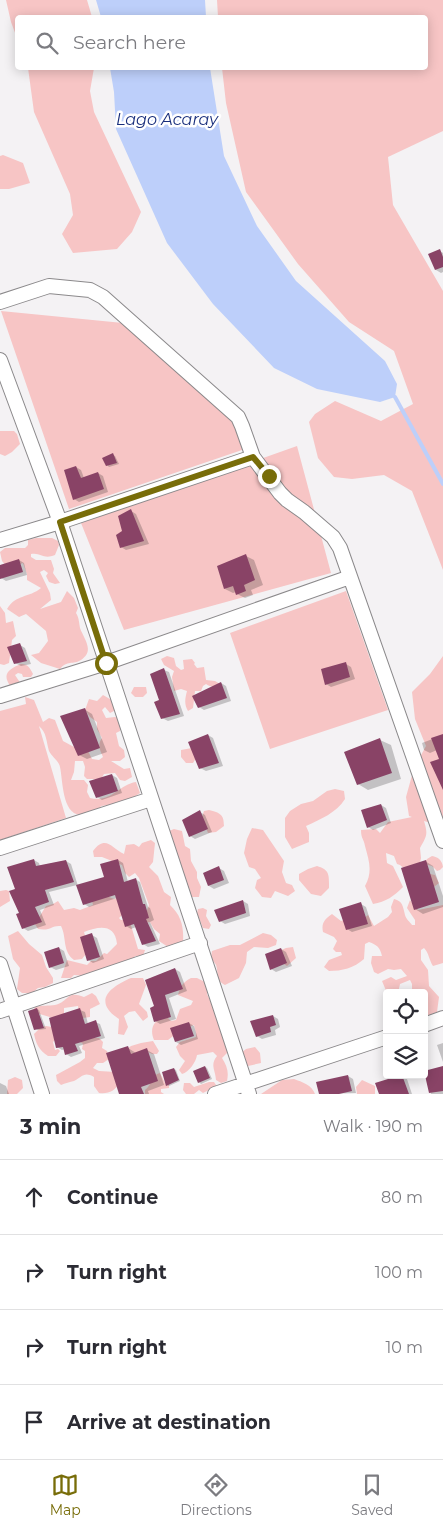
<!DOCTYPE html>
<html lang="en">
<head>
<meta charset="utf-8">
<style>
	:root { --surface:#fff; --page:#f7f7f7; --text:#2b2b33; --muted:#7c7c81; --line:#e1e1e2; --accent:#786d09 }
	body { margin:0; font-family:Montserrat,sans-serif; background:var(--page); color:var(--text) }
	.controls { position:absolute; right:15px; bottom:15px; display:grid; overflow:hidden; border-radius:5px; box-shadow:0 2px 12px #0003 }
	.controls button { width:45px; height:45px; display:grid; place-items:center; padding:0; border:0; border-bottom:1px solid var(--line); background:var(--surface); color:var(--text); font:25px sans-serif }
	.stop { position:absolute; width:15px; height:15px; margin:-11px; border:4px solid #786d09; border-radius:50%; background:#fff }
	.stop.end { background:#786d09; border-color:#fff; box-shadow:0 1px 5px #0008 }
	.list { margin:0; padding:0; list-style:none }
	h2 { display:flex; justify-content:space-between; align-items:center; height:65px; margin:0; padding:0 20px; font-size:21px }
	h2 small { font-size:16px; font-weight:400; color:var(--muted) }
	.list li { display:grid; grid-template-columns:32px 1fr auto; gap:15px; align-items:center; box-sizing:border-box; height:75px; padding:0 20px; border-top:1px solid var(--line) }
	.list b { display:block; font-size:19px; white-space:nowrap }
	.list em { font-size:16px; font-style:normal; color:var(--muted) }
	.icon { flex:none; width:28px; height:28px; fill:none; stroke:currentColor; stroke-width:2; stroke-linecap:round; stroke-linejoin:round }
	.map { position:relative; flex:none; width:443px; height:1094px; overflow:hidden }
	.search { position:absolute; background:var(--surface); box-shadow:0 2px 12px #0003; left:15px; right:15px; top:15px; height:55px; display:flex; align-items:center; gap:12px; box-sizing:border-box; padding:0 18px; border-radius:5px; color:var(--muted); font-size:19px }
	.sheet { height:365px; background:var(--surface) }
	nav { display:flex; justify-content:space-around; align-items:center; box-sizing:border-box; height:70px; border-top:1px solid var(--line); background:var(--surface); font-size:14px; color:var(--muted) }
	nav a { display:grid; justify-items:center; gap:2px }
	nav .on { color:var(--accent) }
	.map>svg:first-child { display:block }
	.green { fill:#f7c5c5 }
	.water { fill:#bdcffa }
	.shadow { fill:#0003 }
	.lines { fill:none; stroke-linecap:round; stroke-linejoin:round }
	.stream { stroke:#bdcffa; stroke-width:4 }
	.building { fill:#894366 }
	.street-casing { stroke:#8b898b; stroke-width:16 }
	.street { stroke:#fff; stroke-width:14 }
	.route { stroke:#786d09; stroke-width:6 }
	.labels { text-anchor:middle; dominant-baseline:central; stroke-width:5; stroke-linejoin:round; paint-order:stroke }
	.water-label { font-size:16px; font-style:italic; fill:#182e7c; stroke:#fff }
</style>
</head>
<body>
<div class="map">
<svg width="443" height="1094" viewBox="0 0 443 1094">
	<rect width="100%" height="100%" fill="#f4f2f4"/>
	<path class="green" d="M6,0H87L92,17L18,18L17,38L11,22Z
		M217,0H443V131L388,157L393,205L443,291V570L412,491L384,475L352,479L334,477L318,458L309,422L315,414L335,401L381,421L413,404L394,351L349,322L298,264L246,192L226,103L222,68H426V18L218,17Z
		M28,68H94L90,91L94,112L141,212L132,232L117,249L73,253L62,234L73,215L70,194L34,112Z
		M3,155L23,163L30,183L9,189H0V156Z
		M1,311L123,323L254,439L257,445L69,509Z
		M0,431H14L17,434L20,444L12,452L5,456L0,454Z
		M297,446L331,573L124,630L81,523Z
		M36,538H52L58,541L59,545L55,555C43,560 41,552 31,554V557L36,560H51L54,569L53,573L60,583L55,584L49,582L46,576L48,573L44,570L40,572L50,593L51,600L40,609L61,602L67,591L74,598L78,608L76,613C79,618 79,622 80,628C84,639 95,651 81,660C73,665 67,660 60,669L41,663L31,655L39,653L48,641L46,631L26,614L19,617L7,609C16,594 29,598 41,588L27,580V574L23,563L13,567H7L2,561L0,552L5,548H25L28,545V540Z
		M346,591L388,710L270,749L230,633Z
		M0,606L5,613L6,623L13,621L16,636L12,640L9,663L4,665L0,664Z
		M167,656L174,658L176,666L181,670L184,669L183,660L192,659L195,663L194,664L197,668L204,667L206,680L215,681L220,684C215,687 212,688 206,684L203,686L201,691H195L193,708L188,711C184,704 185,699 187,691L181,689L174,691L172,677L174,671L164,665L161,659Z
		M443,656V831L431,823L424,821C428,834 427,836 420,848L421,858L419,867L425,873L435,875L439,883L430,890L400,865L397,864L394,856L386,853L387,863L393,866L403,887C394,896 386,902 373,904L365,886C373,871 369,861 365,846C364,839 361,839 361,830L376,829L380,833L388,822L412,817L409,816L406,797L414,768L426,746L415,719L412,692L430,674Z
		M21,664C28,664 30,668 33,674L31,677H23L22,674L18,673L15,675L21,684L11,687C1,674 9,669 21,664Z
		M134,687H146L147,693L143,697H135L131,693Z
		M103,695L115,702L116,710L110,713L105,707L102,710L106,718L115,717L121,719L122,725L120,731L116,733L119,746L124,750L125,757L120,761H111L124,769L130,768L132,777L125,781L120,780L115,773L104,774L101,779H87L84,776L85,767L83,761H75L74,772L71,780H84L88,785L87,792L90,798C112,803 118,785 136,782L140,793C128,802 116,804 101,806L99,810C93,812 85,816 80,815C62,813 63,781 60,767C59,761 52,757 49,751C46,741 47,733 39,726L66,818L0,840V711L26,704L25,697L34,700L43,722L49,718L55,720L63,741L74,747L88,751L92,759L99,760L103,757C100,750 97,745 102,738L97,729V722L90,717L85,710L89,699L97,701Z
		M192,748L196,758L193,763H186L181,757V750Z
		M335,789L344,791L345,799C336,813 321,819 306,826L309,833V842L292,849L285,837V818L290,811L301,804L313,801L327,791Z
		M209,810C220,813 224,814 224,826L216,832L208,833L202,817L204,811Z
		M252,828L263,830L284,861L282,872L286,883L292,885L295,891L288,896L275,891L271,898L262,897L255,888L257,880L261,878L255,869L249,867L244,853L247,839Z
		M174,829L182,831L185,846L190,849L191,861L197,872V878L201,887L199,897H191L169,831Z
		M151,840L155,843L153,862L149,867L158,876L164,892L171,897L170,905C181,915 184,927 183,941L175,946L168,947L159,941L160,934L154,929L150,922L142,923L149,905L139,878L135,873L129,877L125,873L122,865L102,857H94L93,851C106,834 112,849 124,854L126,845L134,844L139,847L142,843Z
		M432,856C438,857 442,860 443,867L440,870L437,871L432,866L424,864L427,859Z
		M317,866C330,870 329,875 329,888L321,896L311,894L299,880V874L308,869Z
		M106,874L110,891L109,897L114,899L118,898L124,913L119,918L121,920H126L130,922L138,949L145,950L143,956H135L134,959L124,964L118,963L113,967L86,976L74,975L71,978H61L67,960L87,965L91,961H96L104,953L107,954L117,944C115,924 100,926 84,932L89,950L82,959L74,960C62,951 67,938 61,926C51,925 52,931 38,929L35,924L46,906L53,904L58,901L64,910L74,908L80,910L93,905L92,901Z
		M6,890L9,891L10,901L0,907V891Z
		M394,899C403,901 403,907 405,915C406,919 410,922 412,925H415V920L407,908L410,900L418,910L443,905V963L433,966C429,960 429,953 424,948L421,950V960L428,970L429,986L439,997L437,1012L424,1017V993H412V984L410,980L400,984L398,993H387L382,981L391,977L396,980L407,976L401,969L394,970L388,969L378,974L374,972L371,963L372,956H382C380,947 377,945 369,942L365,944L364,959C354,968 342,971 329,971L324,967L329,960L342,955L341,952H336L333,949L337,941L334,937L323,932C321,923 325,919 332,914L341,921L347,919L362,920L368,915L374,926L388,917L392,912L391,907Z
		M203,908L207,910L206,916L211,925L209,929L203,928L197,913L198,909Z
		M18,931L29,944L42,955L46,967L53,978V983L45,987L38,988L32,993H22L17,989L20,968L13,959L8,936Z
		M263,933L271,935L277,940L276,945L268,948L254,947L247,952L246,963L239,978L225,985C215,980 219,974 216,965C215,963 212,960 211,957L212,951L230,945H240Z
		M293,947L296,958L287,966L281,962L277,952L286,948Z
		M131,978H143L146,985L139,1004L147,1012L148,1017L143,1021L135,1011L129,1012L124,1016L128,1027L124,1035L118,1034L119,1019C92,1001 110,987 131,978Z
		M191,978H197L209,984L210,989L207,994L222,1026L221,1033L224,1035L230,1050L222,1058C227,1066 229,1072 227,1081L221,1083L216,1080C215,1069 210,1065 217,1056L213,1052L197,1055C196,1062 189,1072 182,1074L179,1070L185,1061L180,1056L176,1047L180,1042L196,1037V1033L194,1025L181,1030L168,1040H154C149,1028 154,1020 166,1016L171,1021L176,1020L180,1009L191,1005L193,1001L178,995C180,987 183,982 191,978Z
		M92,993L96,996L100,1004L90,1009V1017L83,1018L79,1014L78,1006L64,1008V1019L53,1018L33,1012L35,1007C42,1005 49,1006 55,1005C70,1001 66,990 84,997Z
		M46,1026L52,1027L55,1040L53,1042L55,1050L58,1049L60,1051L56,1056H48C39,1050 36,1044 34,1034L40,1028Z
		M90,1038H99L103,1042L102,1048L107,1051L109,1059L103,1063H97L93,1068L99,1071L116,1072L119,1083C115,1091 109,1094 99,1093L94,1086V1077C84,1071 82,1077 74,1081C70,1082 65,1083 61,1085L57,1081L56,1075L80,1062L85,1058V1051L82,1049L83,1044L79,1041Z
		M153,1041L159,1051L157,1054H152L146,1051L130,1056L127,1049L131,1046L141,1043Z
		M255,1047L260,1053L261,1063L248,1066L243,1061L241,1053L246,1049Z
		M160,1073L166,1085H169V1088L161,1089V1092L164,1094H145V1090C152,1085 151,1075 160,1073Z
		M15,1077L22,1080L23,1088L17,1094H7L8,1080Z
		M294,1079C302,1082 312,1085 315,1094H261L282,1080Z
		M362,1080L375,1086V1094H357L356,1087Z
		M209,1082H214L216,1085L215,1088L211,1089L203,1093L199,1090L194,1094H186L183,1090L184,1083H190L194,1087Z"/>
	<path class="water" d="M96,0H205L206,17H101Z
		M110,68H210L224,156L257,226L296,281L385,361L397,384L395,397L380,402L317,389L274,368L213,304L167,243L116,129L114,92Z"/>
	<path class="shadow" d="M440,251L443,253V272L441,273L436,270Z
		M113,455L115,456L119,464L109,467L107,465Z
		M76,467L81,470L84,478L98,473L103,476L108,492L79,502L74,499Z
		M131,511L136,514L149,544L126,550L121,547Z
		M246,556L254,560L263,585L251,590L253,595L245,598L237,594L236,592L233,593L225,589Z
		M19,560L24,563L27,575L6,581L1,578L0,567Z
		M20,645L25,648L31,664L21,666L15,663Z
		M346,664L351,667L355,679L331,687L326,684Z
		M164,670L169,672L184,716L168,721L162,718L161,701Z
		M221,683L226,686L231,701L204,710L199,707Z
		M84,709L92,714L107,752L87,759L79,755Z
		M208,735L213,738L223,766L206,771L200,768Z
		M443,735V779L441,759L437,750L430,753L424,750L422,743Z
		M380,740L391,745L401,779L368,790L358,784Z
		M112,775L117,778L122,793L102,800L97,797Z
		M381,805L386,808L391,823L373,830L368,827Z
		M200,812L205,815L212,832L195,839L190,836Z
		M34,860L39,863L40,867L66,861L71,864L78,886L106,878L118,860L123,863L128,882L135,879L140,882L148,907L150,908L154,920L150,922L160,944L148,947L143,944L136,927L131,929L126,926L117,898L89,907L84,904L77,885L49,892L54,905L40,910L46,925L28,931L23,928L17,890Z
		M425,861L433,866L443,896V907L423,914L415,909Z
		M219,868L224,871L229,883L214,889L209,886L205,873Z
		M243,901L248,904L250,916L225,924L220,921Z
		M361,904L366,907L372,926L352,932L347,929Z
		M92,935L97,938L104,959L93,963L88,960Z
		M59,948L64,951L69,966L56,970L50,967Z
		M281,949L286,952L292,966L276,972L271,969Z
		M175,969L180,972L187,991L169,998L176,1019L160,1024L155,1021V1007Z
		M37,1009L39,1010L46,1029L38,1030L36,1029Z
		M80,1010L85,1012L88,1024L95,1022L100,1024L105,1038L79,1046L82,1053L71,1057L66,1054L65,1049L62,1050L57,1047Z
		M273,1016L278,1019L280,1027L275,1030L276,1035L262,1039L257,1036Z
		M189,1023L194,1026L198,1039L181,1045L176,1042Z
		M443,1043V1062L437,1045Z
		M128,1048L136,1053L147,1050L154,1054L164,1085L148,1091L149,1094H120Z
		M205,1067L207,1068L212,1079L201,1084L199,1082Z
		M443,1068V1094H431L425,1072Z
		M174,1069L176,1070L180,1081L169,1086L167,1085Z
		M348,1076L353,1079L356,1093L320,1094Z
		M402,1076L407,1079L412,1094H381Z
		M0,1083L6,1086L9,1094H0Z"/>
	<g class="lines">
		<path class="stream" d="M395,397L443,484"/>
	</g>
	<path class="building" d="M440,249L443,257V267L435,270L428,254Z
		M113,453L117,463L106,466L102,458Z
		M76,466L81,478L98,472L104,489L73,500L64,470Z
		M131,509L144,541L120,548L116,535L122,531L118,516Z
		M246,554L255,580L244,585L246,591L236,595L233,586L224,589L217,566Z
		M19,559L23,572L0,579V565Z
		M20,643L27,661L14,664L7,647Z
		M346,662L350,677L325,685L321,669Z
		M164,668L180,714L161,719L154,702L159,700L150,674Z
		M221,682L227,698L198,708L192,696Z
		M85,708L100,748L78,756L60,716Z
		M208,734L219,763L199,769L188,742Z
		M443,734V790L430,762L439,759L431,738Z
		M380,738L392,773L357,785L344,752Z
		M112,774L118,791L96,798L89,781Z
		M381,804L387,820L367,828L361,810Z
		M200,810L208,829L189,837L182,820Z
		M34,859L36,866L66,860L74,882L45,890L49,902L35,907L42,922L22,929L16,914L19,913L9,891L15,889L7,867Z
		M118,859L124,882L136,878L143,904H145L149,918L146,919L156,941L142,945L134,924L125,927L115,895L83,905L76,885L104,877L100,864Z
		M426,860L439,902L414,910L401,868Z
		M219,866L224,880L208,886L203,873Z
		M243,900L246,913L219,922L214,910Z
		M361,902L368,924L346,930L339,909Z
		M92,933L100,957L87,961L80,937Z
		M59,947L64,963L49,968L44,952Z
		M281,948L287,963L270,970L265,954Z
		M175,968L183,989L165,995L171,1017L154,1022L150,1008L154,1006L145,980Z
		M37,1008L44,1028L34,1030L28,1011Z
		M80,1008L85,1024L96,1020L101,1036L75,1044L78,1051L65,1055L63,1047L56,1048L49,1018Z
		M273,1015L276,1025L270,1027L271,1032L256,1037L250,1021Z
		M189,1022L194,1036L175,1042L170,1028Z
		M128,1046L131,1054L147,1048L158,1081L141,1087L144,1094H119L106,1053Z
		M205,1066L210,1078L198,1083L193,1071Z
		M443,1066V1091L429,1093L424,1071Z
		M174,1068L179,1080L166,1086L162,1072Z
		M348,1075L352,1091L339,1094H319L316,1082Z
		M387,1075H402L409,1094H379L375,1083L388,1079Z"/>
	<g class="lines">
		<g class="street-casing">
			<path id="street" d="M0,302L49,286L90,290L103,297L238,417L242,426L253,457L280,493L287,500L304,512L333,537L340,548L443,841
				M0,360L60,522L249,1094
				M0,540L60,522L253,457
				M0,696L106,663L350,577
				M0,848L151,799
				M0,964L42,1094
				M0,1011L200,943
				M424,1025L443,1018
				M215,1094L387,1037"/>
		</g>
		<use href="#street" class="street"/>
	</g>
	<g class="lines">
		<path class="route" d="M106,663L60,522L253,457L269,476"/>
	</g>
	<g class="labels">
		<g class="water-label">
			<text x="167" y="119">Lago Acaray</text>
		</g>
	</g>
</svg>
<div class="controls">
<button><svg class="icon" aria-label="locate" viewBox="0 0 24 24"><circle cx="12" cy="12" r="6"/><path d="M12 2v4M12 18v4M2 12h4M18 12h4"/></svg></button>
<button><svg class="icon" aria-label="layers" viewBox="0 0 24 24"><path d="M12 4l9 5-9 5-9-5zM3 14l9 5 9-5"/></svg></button>
</div>
<div class="stop" style="left:106px;top:663px"></div>
<div class="stop end" style="left:269px;top:476px"></div>
<div class="search"><svg class="icon" aria-label="search" viewBox="0 0 24 24"><circle cx="10" cy="10" r="6"/><path d="M15 15l6 6"/></svg>Search here</div>
</div>
<section class="sheet">
<h2>3 min<small>Walk · 190 m</small></h2>
<ul class="list">
<li><svg class="icon" aria-label="ahead" viewBox="0 0 24 24"><path d="M12 20V5M6 11l6-6 6 6"/></svg><div><b>Continue</b></div><em>80 m</em></li>
<li><svg class="icon" aria-label="right" viewBox="0 0 24 24"><path d="M7 20v-9h11M14 6l5 5-5 5"/></svg><div><b>Turn right</b></div><em>100 m</em></li>
<li><svg class="icon" aria-label="right" viewBox="0 0 24 24"><path d="M7 20v-9h11M14 6l5 5-5 5"/></svg><div><b>Turn right</b></div><em>10 m</em></li>
<li><svg class="icon" aria-label="arrive" viewBox="0 0 24 24"><path d="M6 21V4h12l-3 4 3 4H6"/></svg><div><b>Arrive at destination</b></div></li>
</ul>
</section>
<nav>
<a class="on"><svg class="icon" aria-label="map" viewBox="0 0 24 24"><path d="M3 6l6-2 6 2 6-2v14l-6 2-6-2-6 2zM9 4v14M15 6v14"/></svg>Map</a>
<a><svg class="icon" aria-label="directions" viewBox="0 0 24 24"><path d="M12 3l9 9-9 9-9-9zM9 14v-3h6M13 9l2 2-2 2"/></svg>Directions</a>
<a><svg class="icon" aria-label="saved" viewBox="0 0 24 24"><path d="M7 4h10v16l-5-4-5 4z"/></svg>Saved</a>
</nav>
</body>
</html>
